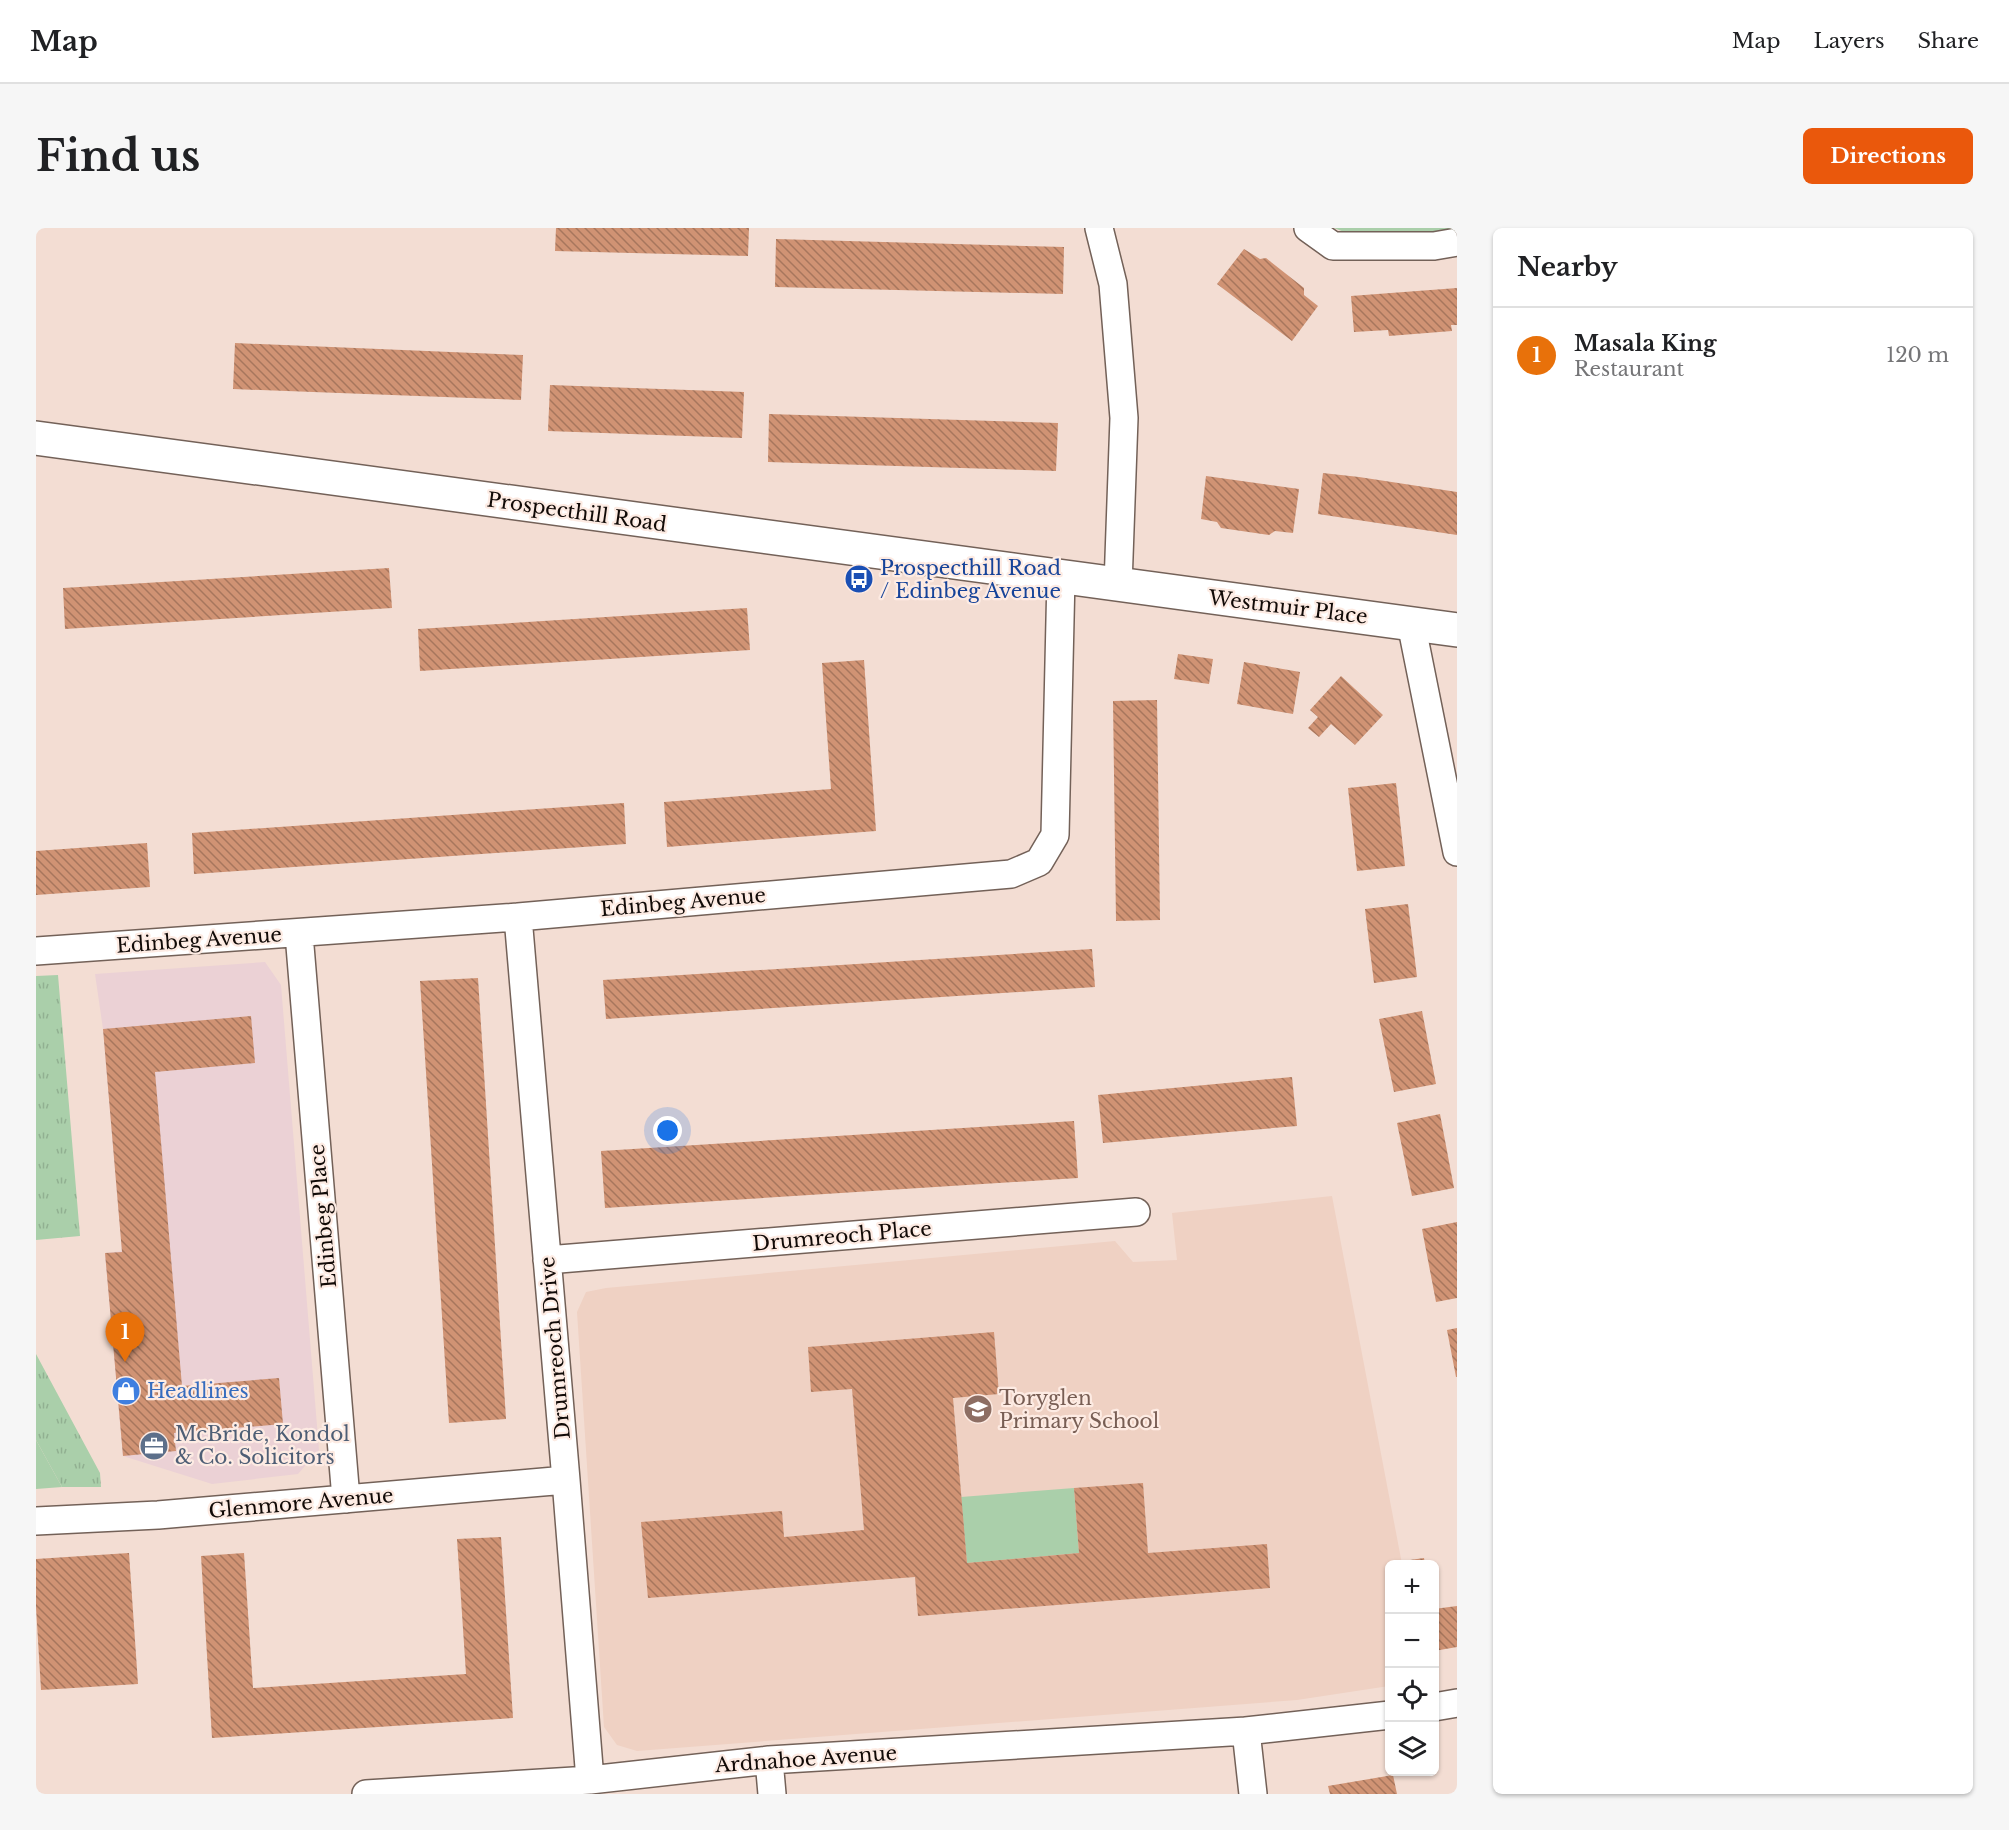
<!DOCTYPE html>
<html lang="en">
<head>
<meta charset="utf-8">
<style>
	:root { --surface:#fff; --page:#f6f6f6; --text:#202124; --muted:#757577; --line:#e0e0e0; --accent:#ea580c }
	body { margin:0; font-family:"Libre Baskerville",serif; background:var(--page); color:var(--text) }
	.controls { position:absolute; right:18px; bottom:18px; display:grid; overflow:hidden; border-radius:9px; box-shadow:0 2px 4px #0004 }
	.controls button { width:54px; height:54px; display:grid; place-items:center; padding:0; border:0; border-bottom:2px solid var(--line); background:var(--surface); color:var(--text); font:30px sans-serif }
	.you { position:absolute; left:632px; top:903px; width:21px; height:21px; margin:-15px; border:4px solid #fff; border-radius:50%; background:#1a73e8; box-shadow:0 0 0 9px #1a73e833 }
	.badge { display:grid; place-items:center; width:39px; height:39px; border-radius:50%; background:var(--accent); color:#fff; font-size:20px; font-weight:700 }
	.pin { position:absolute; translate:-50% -50px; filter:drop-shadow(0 2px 3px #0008) }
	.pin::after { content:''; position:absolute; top:32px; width:21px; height:18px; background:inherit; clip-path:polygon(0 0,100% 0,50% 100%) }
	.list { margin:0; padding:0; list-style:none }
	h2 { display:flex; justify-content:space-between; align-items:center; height:78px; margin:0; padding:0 24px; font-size:26px }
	h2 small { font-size:20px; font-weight:400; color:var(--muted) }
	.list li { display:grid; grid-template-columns:39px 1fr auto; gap:18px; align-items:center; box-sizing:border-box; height:96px; padding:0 24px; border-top:2px solid var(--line) }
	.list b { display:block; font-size:22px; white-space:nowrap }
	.list p { margin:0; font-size:20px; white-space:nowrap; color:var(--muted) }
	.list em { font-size:20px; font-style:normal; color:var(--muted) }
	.icon { flex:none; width:33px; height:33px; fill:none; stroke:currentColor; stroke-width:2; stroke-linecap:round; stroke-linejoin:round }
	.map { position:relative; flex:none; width:1421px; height:1566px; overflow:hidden; border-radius:9px }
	header { display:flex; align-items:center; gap:36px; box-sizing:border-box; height:84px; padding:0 30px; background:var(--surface); border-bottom:2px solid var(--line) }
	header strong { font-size:28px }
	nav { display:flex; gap:33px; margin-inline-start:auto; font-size:21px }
	.intro { display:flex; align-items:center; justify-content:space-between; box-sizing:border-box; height:144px; padding:0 36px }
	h1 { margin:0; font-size:42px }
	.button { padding:15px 27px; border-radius:9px; background:var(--accent); color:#fff; font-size:21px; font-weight:700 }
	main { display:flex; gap:36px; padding:0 36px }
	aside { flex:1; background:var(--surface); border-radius:9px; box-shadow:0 2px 4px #0004 }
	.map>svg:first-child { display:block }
	.commercial { fill:#ebd1d5 }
	.built { fill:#efd1c3 }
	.grass { fill:url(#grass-tufts) }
	.green { fill:#aacfaa }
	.building { fill:url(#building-back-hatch) }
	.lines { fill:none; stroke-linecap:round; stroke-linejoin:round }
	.street-casing { stroke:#736158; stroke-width:30 }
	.secondary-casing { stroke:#736158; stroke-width:36 }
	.street { stroke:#fff; stroke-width:27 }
	.secondary { stroke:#fff; stroke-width:33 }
	.labels { text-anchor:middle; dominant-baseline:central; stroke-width:4.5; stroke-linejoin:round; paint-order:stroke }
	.street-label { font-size:20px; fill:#110a07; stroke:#fdebe3 }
	.transit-label { font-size:20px; fill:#164399; stroke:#fdebe3; text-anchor:start }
	.shop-label { font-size:20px; fill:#366cbe; stroke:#fdebe3; text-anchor:start }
	.education-label { font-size:20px; fill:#785e54; stroke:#fdebe3; text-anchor:start }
	.service-label { font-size:20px; fill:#4e5e75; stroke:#fdebe3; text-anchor:start }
</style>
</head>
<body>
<header>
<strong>Map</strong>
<nav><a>Map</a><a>Layers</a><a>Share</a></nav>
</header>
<div class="intro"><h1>Find us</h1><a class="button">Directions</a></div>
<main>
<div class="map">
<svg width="1421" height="1566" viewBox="0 0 1421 1566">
	<defs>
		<pattern id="grass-tufts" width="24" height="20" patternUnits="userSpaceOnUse" patternTransform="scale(1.5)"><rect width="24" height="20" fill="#aacfaa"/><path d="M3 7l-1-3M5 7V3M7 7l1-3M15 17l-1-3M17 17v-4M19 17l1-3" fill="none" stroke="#91b091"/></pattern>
		<pattern id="building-back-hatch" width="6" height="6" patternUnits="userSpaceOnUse" patternTransform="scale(1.5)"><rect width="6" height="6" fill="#d09374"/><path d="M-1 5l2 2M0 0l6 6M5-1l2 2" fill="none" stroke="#a7765d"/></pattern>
	</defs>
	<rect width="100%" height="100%" fill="#f3ddd3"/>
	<path class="commercial" d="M229,734L245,757L283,1222L262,1246L176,1256L87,1228L69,1025L86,1023L67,801L59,746Z"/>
	<path class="built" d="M1296,968L1366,1336H1354L1353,1458L1261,1472L601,1523L581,1517L568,1499L541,1084L550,1064L570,1060L1079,1013L1097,1034L1141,1032L1136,985Z"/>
	<path class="grass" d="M1298,0H1421V4L1326,11Z
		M22,747L44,1008L0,1012V748Z
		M0,1126L64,1245L65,1259H26L0,1212Z"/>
	<path class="green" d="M0,1212L26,1259L0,1261Z
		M1038,1260L1043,1325L931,1335L925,1269Z"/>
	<path class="building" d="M520,0H713L712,28L519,23Z
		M740,11L1028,19L1027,66L739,59Z
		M1208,21L1224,31L1230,30L1268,60V67L1282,78L1256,113L1181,56Z
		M1421,60V97H1415L1416,103L1353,108L1352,102L1318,104L1315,68Z
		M199,115L487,127L485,172L197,161Z
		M514,157L708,164L706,210L512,203Z
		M733,186L1022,195L1020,243L732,234Z
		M1287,245L1323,249L1421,264V307L1282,286Z
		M1170,248L1263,261L1257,305L1239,303L1233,307L1185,300L1181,294L1165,291Z
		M353,340L356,380L29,401L27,360Z
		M711,380L714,422L384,443L382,401Z
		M1142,426L1177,431L1173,456L1138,451Z
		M828,432L840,603L631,619L628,574L795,561L786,435Z
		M1208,434L1264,444L1257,486L1201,476Z
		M1305,448L1347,487L1319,517L1295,496L1283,509L1272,500L1282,489L1274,482Z
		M1121,472L1124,692L1080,693L1077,473Z
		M1360,555L1369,638L1321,643L1312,560Z
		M588,575L590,616L158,646L156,605Z
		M111,615L114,659L0,667V623Z
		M1372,676L1381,749L1338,755L1329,681Z
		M1056,721L1059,759L570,791L567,752Z
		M442,750L470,1191L413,1195L384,753Z
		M1386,783L1400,856L1358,864L1343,791Z
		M215,788L219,835L119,844L146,1158L243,1150L247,1196L138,1205L140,1223L87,1228L69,1025L86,1024L67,801Z
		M1256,849L1261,898L1067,915L1062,867Z
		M1404,886L1418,960L1376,968L1361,895Z
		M1038,893L1042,950L569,980L565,923Z
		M1421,994V1070L1400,1074L1386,1001Z
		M1421,1100V1149H1420L1411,1102Z
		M958,1104L963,1166L917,1170L931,1335L1043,1325L1038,1260L1107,1255L1112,1325L1231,1316L1234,1360L882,1388L879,1349L612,1370L605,1294L746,1283L748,1309L828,1302L816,1161L775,1164L772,1119Z
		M465,1309L477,1490L176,1510L165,1328L208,1325L217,1460L430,1446L421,1311Z
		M93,1325L102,1456L5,1462L0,1379V1331Z
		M1388,1330L1389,1336H1368L1367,1333Z
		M1421,1378V1419L1398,1423V1381Z
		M1357,1547L1361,1566H1294L1292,1558Z"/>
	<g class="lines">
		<g class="street-casing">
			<path id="street" d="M1063,0L1077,56L1088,190L1082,357
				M1272,0L1297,18H1398L1421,14
				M1375,395L1421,624
				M482,689L530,1252L554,1552
				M263,706L310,1271
				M0,723L482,689L975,646L1003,634L1019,607L1025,349
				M511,1032L1100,984
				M0,1293L122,1287L530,1252
				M1398,1479L1421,1475
				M1210,1503L1217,1566
				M733,1532L736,1566
				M330,1566L554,1552L733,1532L1210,1503L1354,1487"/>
		</g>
		<g class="secondary-casing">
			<path id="secondary" d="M0,210L1421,402"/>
		</g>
		<use href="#street" class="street"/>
		<use href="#secondary" class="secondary"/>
	</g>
	<defs>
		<g id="bus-disc" transform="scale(1.5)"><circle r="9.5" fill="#1a4fb4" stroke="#fdebe3"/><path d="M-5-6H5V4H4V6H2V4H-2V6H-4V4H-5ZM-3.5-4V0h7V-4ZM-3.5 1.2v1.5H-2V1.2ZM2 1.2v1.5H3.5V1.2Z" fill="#fff"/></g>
		<g id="shop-disc" transform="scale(1.5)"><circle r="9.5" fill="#3f7fe0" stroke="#fdebe3"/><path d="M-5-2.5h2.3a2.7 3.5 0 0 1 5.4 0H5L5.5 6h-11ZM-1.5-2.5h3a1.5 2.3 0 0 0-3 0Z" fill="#fff"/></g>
		<g id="school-disc" transform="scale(1.5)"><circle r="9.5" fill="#8d6e63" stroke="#fdebe3"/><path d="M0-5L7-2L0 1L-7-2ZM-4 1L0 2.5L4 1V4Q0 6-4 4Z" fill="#fff"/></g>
		<g id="office-disc" transform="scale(1.5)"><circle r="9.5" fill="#5c6f8a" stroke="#fdebe3"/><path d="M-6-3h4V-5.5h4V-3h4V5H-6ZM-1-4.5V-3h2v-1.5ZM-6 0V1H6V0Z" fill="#fff"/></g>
	</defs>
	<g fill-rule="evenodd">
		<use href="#bus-disc" x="823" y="351"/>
		<use href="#shop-disc" x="90" y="1163"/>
		<use href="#school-disc" x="942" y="1181"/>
		<use href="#office-disc" x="118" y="1218"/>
	</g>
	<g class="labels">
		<g class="street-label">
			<text transform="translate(541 284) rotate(8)">Prospecthill Road</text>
			<text transform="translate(1252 379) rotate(7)">Westmuir Place</text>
			<text transform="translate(647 674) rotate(-5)">Edinbeg Avenue</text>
			<text transform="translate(163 712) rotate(-4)">Edinbeg Avenue</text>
			<text transform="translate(287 988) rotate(-95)">Edinbeg Place</text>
			<text transform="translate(806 1008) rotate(-5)">Drumreoch Place</text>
			<text transform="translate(519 1120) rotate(-95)">Drumreoch Drive</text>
			<text transform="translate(265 1275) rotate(-5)">Glenmore Avenue</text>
			<text transform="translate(770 1531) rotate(-4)">Ardnahoe Avenue</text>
		</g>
		<g class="transit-label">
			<text x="844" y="340">Prospecthill Road<tspan x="844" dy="23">/ Edinbeg Avenue</tspan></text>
		</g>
		<g class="shop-label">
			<text x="111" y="1163">Headlines</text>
		</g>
		<g class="education-label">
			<text x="963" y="1170">Toryglen<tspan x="963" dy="23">Primary School</tspan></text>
		</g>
		<g class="service-label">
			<text x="139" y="1206">McBride, Kondol<tspan x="139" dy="23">&amp; Co. Solicitors</tspan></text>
		</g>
	</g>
</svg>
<div class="controls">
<button>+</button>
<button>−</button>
<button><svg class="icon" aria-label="locate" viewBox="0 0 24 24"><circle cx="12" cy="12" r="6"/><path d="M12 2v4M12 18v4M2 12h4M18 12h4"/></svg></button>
<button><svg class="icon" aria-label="layers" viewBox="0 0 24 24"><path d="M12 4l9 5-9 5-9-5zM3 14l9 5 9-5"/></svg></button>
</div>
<div class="you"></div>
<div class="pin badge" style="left:89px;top:1134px;background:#e8710a">1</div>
</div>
<aside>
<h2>Nearby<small></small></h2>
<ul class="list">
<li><span class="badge" style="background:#e8710a">1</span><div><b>Masala King</b><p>Restaurant</p></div><em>120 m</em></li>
</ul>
</aside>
</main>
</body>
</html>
